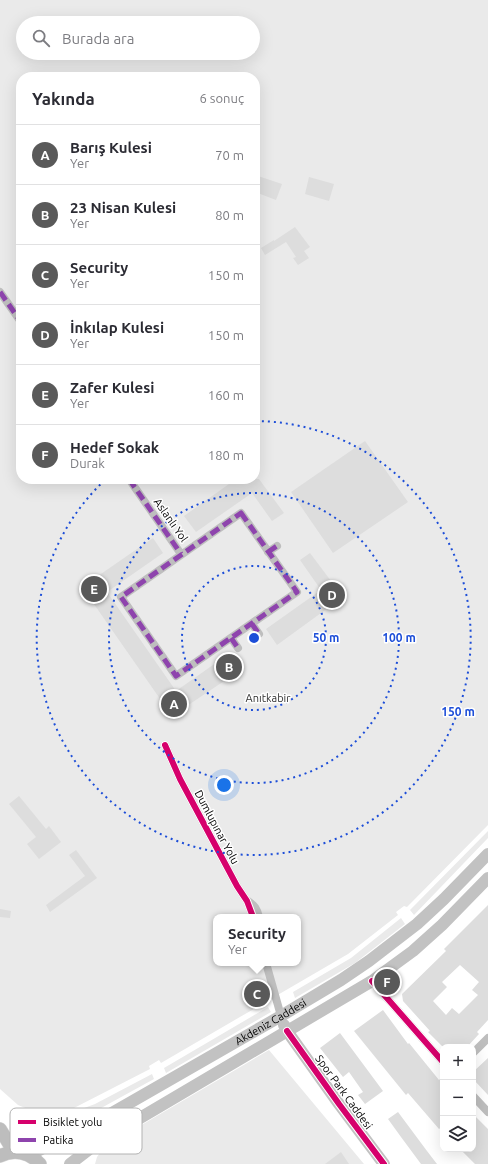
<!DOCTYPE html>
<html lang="tr">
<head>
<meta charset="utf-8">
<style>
	:root { --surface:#fff; --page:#f7f7f7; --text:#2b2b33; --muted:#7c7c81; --line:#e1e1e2; --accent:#595959 }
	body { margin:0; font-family:Ubuntu,sans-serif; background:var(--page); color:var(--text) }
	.controls { position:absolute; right:12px; bottom:12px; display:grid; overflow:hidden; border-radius:8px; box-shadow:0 4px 16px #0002 }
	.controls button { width:36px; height:36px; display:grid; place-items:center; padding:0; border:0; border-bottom:1px solid var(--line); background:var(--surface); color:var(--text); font:20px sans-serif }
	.you { position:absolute; left:224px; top:785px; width:14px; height:14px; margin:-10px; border:3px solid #fff; border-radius:50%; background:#1a73e8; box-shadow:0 0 0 6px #1a73e833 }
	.badge { display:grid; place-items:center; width:26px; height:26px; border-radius:50%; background:var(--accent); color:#fff; font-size:13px; font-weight:700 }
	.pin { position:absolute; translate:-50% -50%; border:2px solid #fff; box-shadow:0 1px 4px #0006 }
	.popup { position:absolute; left:213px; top:914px; width:88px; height:52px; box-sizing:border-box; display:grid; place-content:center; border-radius:8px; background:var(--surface); filter:drop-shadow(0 1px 3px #0005); font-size:13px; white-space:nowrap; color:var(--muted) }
	.popup b { font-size:15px; color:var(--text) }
	.popup::after { content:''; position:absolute; left:50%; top:100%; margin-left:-8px; border:8px solid transparent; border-top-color:var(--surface) }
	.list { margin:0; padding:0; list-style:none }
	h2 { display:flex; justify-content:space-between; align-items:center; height:52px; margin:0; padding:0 16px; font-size:17px }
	h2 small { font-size:13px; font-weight:400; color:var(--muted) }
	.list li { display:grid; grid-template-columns:26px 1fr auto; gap:12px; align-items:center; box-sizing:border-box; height:60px; padding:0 16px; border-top:1px solid var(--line) }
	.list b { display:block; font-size:15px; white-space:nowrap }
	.list p { margin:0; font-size:13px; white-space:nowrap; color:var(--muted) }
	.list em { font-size:13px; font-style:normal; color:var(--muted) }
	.icon { flex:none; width:22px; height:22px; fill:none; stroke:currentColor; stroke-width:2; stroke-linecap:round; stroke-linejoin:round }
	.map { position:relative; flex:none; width:488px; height:1164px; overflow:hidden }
	.search { position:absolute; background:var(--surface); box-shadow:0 4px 16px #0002; left:16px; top:16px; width:244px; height:44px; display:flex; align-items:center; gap:10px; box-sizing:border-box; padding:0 14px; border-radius:22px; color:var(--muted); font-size:15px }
	.panel { position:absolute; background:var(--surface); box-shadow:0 4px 16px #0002; left:16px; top:72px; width:244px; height:412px; border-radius:16px }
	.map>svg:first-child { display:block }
	.green { fill:#eaeaea; fill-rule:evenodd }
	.building { fill:#ddd; fill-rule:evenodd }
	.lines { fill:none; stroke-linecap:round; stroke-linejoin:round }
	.primary-casing { stroke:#dbdbdb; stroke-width:14 }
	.street { stroke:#bebebe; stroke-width:8 }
	.secondary { stroke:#c2c2c2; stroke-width:12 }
	.primary { stroke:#bdbdbd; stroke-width:13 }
	.quiet { stroke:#8e44ad; stroke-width:5; stroke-dasharray:10 5; stroke-linecap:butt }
	.cycleway-casing { stroke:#fff; stroke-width:8 }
	.cycleway { stroke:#d6006c; stroke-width:6 }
	.ring { fill:none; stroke:#1d4ed8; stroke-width:2; stroke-dasharray:2 4 }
	.labels { text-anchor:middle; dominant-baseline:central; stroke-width:3; stroke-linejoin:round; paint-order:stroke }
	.street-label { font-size:11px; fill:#000; stroke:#fff }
	.park-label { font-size:11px; fill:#303030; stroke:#fff }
	.key { fill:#fff; stroke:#b2b2b2; stroke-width:1 }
	.key-label { font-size:11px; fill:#000 }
	.centre { fill:#1d4ed8; stroke:#fff; stroke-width:2 }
	.ring-label { font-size:12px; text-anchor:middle; font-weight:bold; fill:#1d4ed8; stroke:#fff; stroke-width:3; stroke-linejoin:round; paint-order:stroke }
</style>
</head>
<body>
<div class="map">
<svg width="488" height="1164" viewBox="0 0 488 1164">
	<rect width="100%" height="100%" fill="#fff"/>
	<path class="green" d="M0,0H488V825L407,907L404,906L396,912L398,915L348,954L161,1063L159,1060L149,1066L150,1069L74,1108L51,1114L35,1112L18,1105L0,1089ZM23,23H253V53H23ZM21,77H255V479H21ZM216,917H298V963H216Z
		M488,831V838L414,915L410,910Z
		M401,918L405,924L355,963L295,998L293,992L351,958Z
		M268,1007L271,1012L166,1073L164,1068Z
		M269,1050L364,1164H95L97,1157L104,1147Z
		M152,1074L154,1079L83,1118L55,1122L52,1118L68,1114L95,1104Z"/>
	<path class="building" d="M255,175L282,184L276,200L255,192Z
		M309,177L334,184L329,201L305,194Z
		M295,227L310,247L304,251L309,258L298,265L293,258L296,257L286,242L265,255L261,248L274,240V241Z
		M365,441L408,502L333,553L291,492Z
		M236,479H259L284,513L272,521L252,493L196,532L184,516Z
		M153,538L163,553L107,592L176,691L230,653L242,669L172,716L82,587Z
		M310,553L343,597L277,645L266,629L321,590L300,560Z
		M19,796L46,829L49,826L61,842L39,859L27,844L36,837L9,804Z
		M76,850L97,878L50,912L46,905L85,876L69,855Z
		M488,905V1020L477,1032L479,1034L467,1047H443L428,1032L430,1031L403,1001L402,994L446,951L444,949ZM460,965L479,982L472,990L478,995L459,1014L452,1008L446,1015L433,1001L447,987L442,982Z
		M0,909L11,911L10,918L0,917Z
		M260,988L263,997L254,999L252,991Z
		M383,1010L408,1044L409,1043L439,1080L443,1076V1126L439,1129L408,1093L406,1095L354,1031Z
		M340,1033L383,1091L365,1104L358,1095L363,1092L349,1072L343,1077L320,1048Z
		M488,1058V1095L473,1079V1072Z
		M398,1112L427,1151L437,1164H421L401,1137L388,1119Z
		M473,1114L488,1129V1164H475L460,1149H473Z
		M341,1152L349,1164H325Z"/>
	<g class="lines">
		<g class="primary-casing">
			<path id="primary" d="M0,1129L14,1152
				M0,1156C14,1149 29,1152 40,1164"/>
		</g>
		<path class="street" d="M0,292L21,322
			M129,479L181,554
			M241,513L297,592L176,676L121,597Z
			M268,552L277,546
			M252,624L259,634
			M231,638L238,648
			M165,745L180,779L237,886L247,901L253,917
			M248,901C255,906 257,909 259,917
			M266,963L281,1016
			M372,981L443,1062
			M473,1053L488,1038
			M473,1096L488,1112"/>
		<g class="secondary">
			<path d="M284,1025L287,1031L339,1104L384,1164"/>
			<path id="s1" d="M29,1155L98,1121L281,1016L341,980L369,961L417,924L444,899L488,854"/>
			<path d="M70,1164L96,1144L372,981L413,951L442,925L488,878"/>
		</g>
		<use href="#primary" class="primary"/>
		<path class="quiet" d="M0,292L21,322
			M129,479L181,554
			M241,513L297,592L176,676L121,597Z
			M268,552L277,546
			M252,624L259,634
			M231,638L238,648"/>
		<g class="cycleway-casing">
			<path id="cycleway" d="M165,745L180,779L237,886L247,901L253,917
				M372,981L443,1062
				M287,1031L339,1104L384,1164"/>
		</g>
		<use href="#cycleway" class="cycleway"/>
	</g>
	<g class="ring">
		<circle cx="254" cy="638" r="72"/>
		<circle cx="254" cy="638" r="145"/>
		<path d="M256 421A217 217 0 1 1 106 479"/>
	</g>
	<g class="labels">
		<g class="street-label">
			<text transform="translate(171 520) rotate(55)">Aslanlı Yol</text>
			<text transform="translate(217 827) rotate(62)">Dumlupınar Yolu</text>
			<text stroke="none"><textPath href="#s1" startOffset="276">Akdeniz Caddesi</textPath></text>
			<text transform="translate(344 1092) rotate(54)">Spor Park Caddesi</text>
		</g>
		<g class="park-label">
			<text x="268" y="698">Anıtkabir</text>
		</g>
	</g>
	<rect x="10" y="1108" width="132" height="46" rx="6" class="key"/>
	<rect x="18" y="1120" width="18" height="4" fill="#d6006c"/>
	<rect x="18" y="1138" width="18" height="4" fill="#8e44ad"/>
	<g class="key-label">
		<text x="43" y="1126">Bisiklet yolu</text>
		<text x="43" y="1144">Patika</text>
	</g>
	<circle cx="254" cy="638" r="6" class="centre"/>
	<g class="ring-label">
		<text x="326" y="642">50 m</text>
		<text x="399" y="642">100 m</text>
		<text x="458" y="716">150 m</text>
	</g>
</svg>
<div class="controls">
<button>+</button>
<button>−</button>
<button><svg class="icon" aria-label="layers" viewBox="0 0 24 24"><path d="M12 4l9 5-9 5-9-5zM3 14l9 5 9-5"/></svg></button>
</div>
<div class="you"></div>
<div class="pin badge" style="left:174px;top:704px">A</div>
<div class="pin badge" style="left:229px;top:667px">B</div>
<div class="pin badge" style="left:257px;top:994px">C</div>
<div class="popup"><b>Security</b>Yer</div>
<div class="pin badge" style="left:332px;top:595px">D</div>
<div class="pin badge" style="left:94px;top:589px">E</div>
<div class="pin badge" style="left:387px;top:982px">F</div>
<div class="search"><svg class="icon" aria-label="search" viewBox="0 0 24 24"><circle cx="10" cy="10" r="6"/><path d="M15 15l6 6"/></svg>Burada ara</div>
<section class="panel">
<h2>Yakında<small>6 sonuç</small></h2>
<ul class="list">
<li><span class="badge">A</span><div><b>Barış Kulesi</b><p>Yer</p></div><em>70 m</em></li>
<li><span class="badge">B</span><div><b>23 Nisan Kulesi</b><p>Yer</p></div><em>80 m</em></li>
<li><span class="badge">C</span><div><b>Security</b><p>Yer</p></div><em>150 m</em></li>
<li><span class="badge">D</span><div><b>İnkılap Kulesi</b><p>Yer</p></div><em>150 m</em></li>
<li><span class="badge">E</span><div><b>Zafer Kulesi</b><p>Yer</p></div><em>160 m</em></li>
<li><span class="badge">F</span><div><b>Hedef Sokak</b><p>Durak</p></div><em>180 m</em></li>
</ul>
</section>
</div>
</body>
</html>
